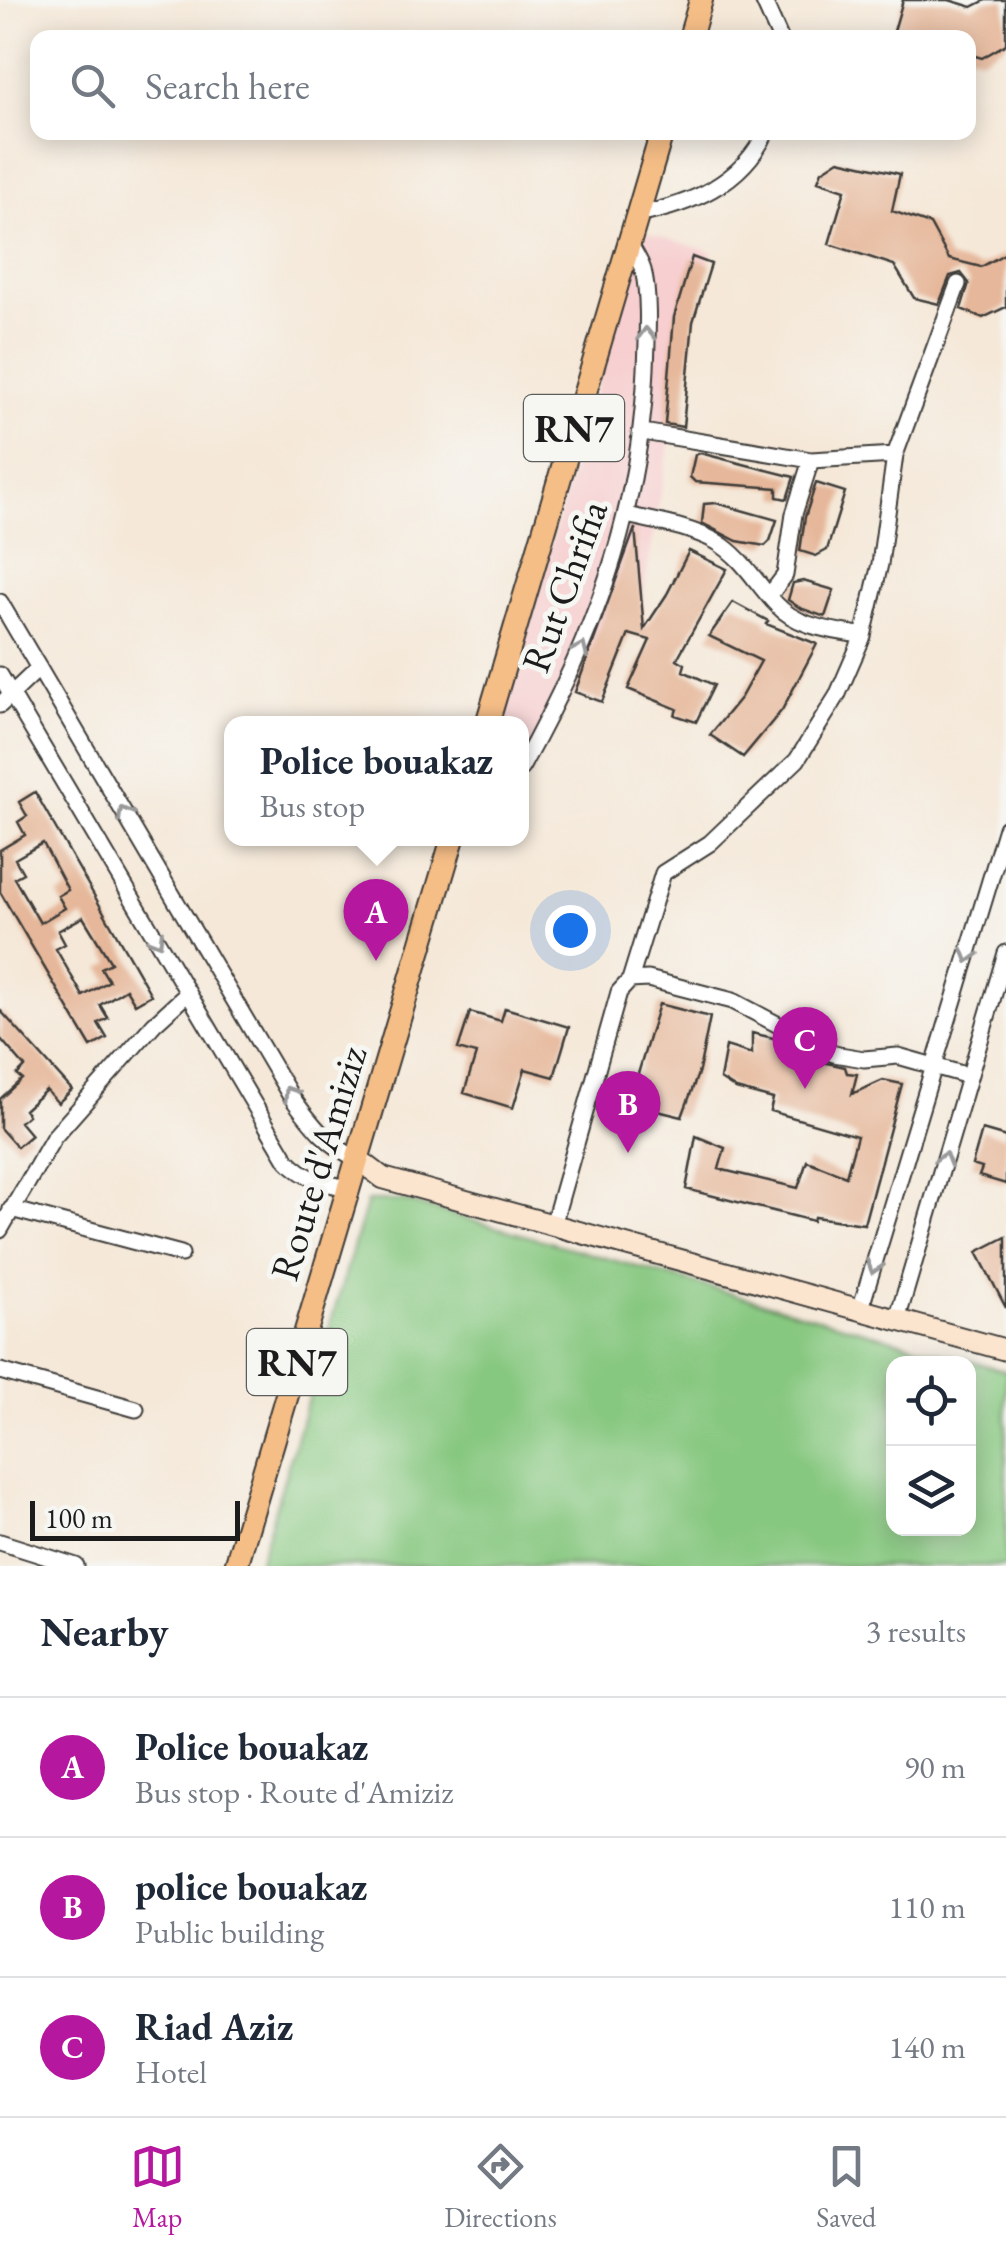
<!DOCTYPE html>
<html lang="en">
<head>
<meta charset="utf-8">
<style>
	:root { --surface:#fff; --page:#f2f2f3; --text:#1f2937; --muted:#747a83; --line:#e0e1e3; --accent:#b5179e }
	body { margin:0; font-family:"EB Garamond",serif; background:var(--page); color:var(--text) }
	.controls { position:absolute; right:30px; bottom:30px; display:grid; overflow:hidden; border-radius:20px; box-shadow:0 5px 25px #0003 }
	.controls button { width:90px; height:90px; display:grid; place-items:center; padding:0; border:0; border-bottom:2px solid var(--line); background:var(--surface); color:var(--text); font:50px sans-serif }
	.scale { position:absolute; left:30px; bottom:25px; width:210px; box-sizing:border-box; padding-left:10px; border:5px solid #1c1c1c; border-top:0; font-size:28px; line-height:35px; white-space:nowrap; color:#1c1c1c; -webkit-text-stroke:8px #f6f6f2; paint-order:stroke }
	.you { position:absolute; left:570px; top:930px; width:35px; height:35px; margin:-25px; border:8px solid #fff; border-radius:50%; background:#1a73e8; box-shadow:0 0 0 15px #1a73e833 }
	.badge { display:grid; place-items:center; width:65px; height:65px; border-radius:50%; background:var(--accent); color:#fff; font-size:32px; font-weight:700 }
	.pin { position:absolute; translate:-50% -82px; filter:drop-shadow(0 2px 5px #0008) }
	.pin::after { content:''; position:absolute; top:52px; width:35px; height:30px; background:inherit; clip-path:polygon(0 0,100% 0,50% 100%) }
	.popup { position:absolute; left:224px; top:716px; width:305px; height:130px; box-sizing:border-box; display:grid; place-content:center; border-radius:20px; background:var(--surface); filter:drop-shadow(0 2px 8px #0005); font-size:32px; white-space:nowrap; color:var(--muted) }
	.popup b { font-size:38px; color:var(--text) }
	.popup::after { content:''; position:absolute; left:50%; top:100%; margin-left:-20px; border:20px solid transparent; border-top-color:var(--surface) }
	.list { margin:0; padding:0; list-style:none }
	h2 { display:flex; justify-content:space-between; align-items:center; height:130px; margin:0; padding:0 40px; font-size:42px }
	h2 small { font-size:32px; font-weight:400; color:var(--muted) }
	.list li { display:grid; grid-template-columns:65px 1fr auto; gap:30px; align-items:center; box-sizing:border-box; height:140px; padding:0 40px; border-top:2px solid var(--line) }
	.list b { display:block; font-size:38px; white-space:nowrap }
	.list p { margin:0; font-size:32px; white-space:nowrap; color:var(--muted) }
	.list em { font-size:32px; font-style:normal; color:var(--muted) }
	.icon { flex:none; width:55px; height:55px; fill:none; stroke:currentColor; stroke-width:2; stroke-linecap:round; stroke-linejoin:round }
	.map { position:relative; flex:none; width:1006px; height:1566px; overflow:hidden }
	.search { position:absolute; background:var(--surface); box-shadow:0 5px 25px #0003; left:30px; right:30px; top:30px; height:110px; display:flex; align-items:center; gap:25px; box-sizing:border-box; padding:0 35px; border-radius:20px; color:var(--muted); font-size:38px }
	.sheet { height:550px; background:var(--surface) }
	nav { display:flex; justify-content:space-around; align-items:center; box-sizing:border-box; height:140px; border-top:2px solid var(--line); background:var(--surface); font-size:28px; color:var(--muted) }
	nav a { display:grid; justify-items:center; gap:5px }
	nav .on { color:var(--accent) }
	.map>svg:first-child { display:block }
	.built { fill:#f7cfd0 }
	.green { fill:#87c880; stroke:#52724e; stroke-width:2.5; fill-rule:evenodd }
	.building { fill:#e6b79a; fill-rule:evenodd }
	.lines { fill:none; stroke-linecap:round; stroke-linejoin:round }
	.street-casing { stroke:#3d3b38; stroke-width:19 }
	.secondary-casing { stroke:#3d3b38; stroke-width:24 }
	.primary-casing { stroke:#3d3b38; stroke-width:26 }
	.street { stroke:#fff; stroke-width:15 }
	.secondary { stroke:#fbe5cf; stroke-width:20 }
	.primary { stroke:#f6be87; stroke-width:22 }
	.oneway { stroke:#999 }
	.labels { text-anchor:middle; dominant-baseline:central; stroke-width:10; stroke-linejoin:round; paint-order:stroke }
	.shield { fill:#f6f6f2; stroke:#5d5d5c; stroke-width:2.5 }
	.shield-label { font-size:38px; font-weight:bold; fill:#1c1c1c }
	.street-label { font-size:40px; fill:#1c1c1c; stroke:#f6f6f2 }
</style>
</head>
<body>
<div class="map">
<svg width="1006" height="1566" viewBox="0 0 1006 1566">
	<rect width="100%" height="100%" fill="#f6f6f2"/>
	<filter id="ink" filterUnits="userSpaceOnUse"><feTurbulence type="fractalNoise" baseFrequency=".01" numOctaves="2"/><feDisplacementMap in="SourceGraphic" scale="20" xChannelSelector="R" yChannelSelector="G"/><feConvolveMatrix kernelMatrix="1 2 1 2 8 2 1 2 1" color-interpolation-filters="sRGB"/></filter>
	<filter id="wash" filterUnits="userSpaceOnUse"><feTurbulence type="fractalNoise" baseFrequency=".0048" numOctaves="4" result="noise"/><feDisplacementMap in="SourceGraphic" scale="40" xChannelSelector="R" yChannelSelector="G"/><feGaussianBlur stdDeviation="2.25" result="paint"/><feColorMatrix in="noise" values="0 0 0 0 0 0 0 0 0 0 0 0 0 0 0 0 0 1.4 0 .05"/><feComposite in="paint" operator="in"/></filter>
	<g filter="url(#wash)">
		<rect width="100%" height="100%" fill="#f5e8d8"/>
		<path class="built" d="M643,231L712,252L692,313L642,601L602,702L574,693L529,777L521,785V724H497Z"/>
		<path class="green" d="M367,1201H404L1006,1371V1566H258ZM894,1364H968V1528H894Z"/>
		<g id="blocks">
			<path class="building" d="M903,0H949L972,7L986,0H1006V44L982,58L968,54V38H892Z
				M839,160L900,174L892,211L930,224L949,259L981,267L1006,253V307L983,318L961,309L969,283L961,273L950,276L939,304L914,298L894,265L829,244L845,190L818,181L822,171Z
				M692,257L711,264L693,322L683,427L665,424L674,317Z
				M700,453L794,477L787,499L777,497V488L695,482L690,477L695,455Z
				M816,483L845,492L827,550L816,556L800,551L805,517Z
				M716,503L777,520L770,541L765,546L737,541L702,523L704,504Z
				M635,528L644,629L667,594L689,551L727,569L677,659L685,664L683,671L714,685L696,722L675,715L677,709L628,689L650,640L629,634L602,702L575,692Z
				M803,581L834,590L825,617L800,608L788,600L793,583Z
				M733,602L768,621L766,624L817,644L782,710L743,757L710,735L741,697L761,661L709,636Z
				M35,792L151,995L135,1004L126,989L100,1005L108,1018L98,1023L107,1038L91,1047L0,892V850L25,835L18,822L27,816L19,802ZM43,843L68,890L58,896L65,908L40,923L14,878L23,873L15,859ZM83,917L111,963L101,968L109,981L83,996L56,949L65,944L58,931Z
				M659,1004L710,1017L699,1071L682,1117L629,1104Z
				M505,1008L569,1027L554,1077L525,1069L513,1108L464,1093L476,1054L458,1049L470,1012L501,1021Z
				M0,1010L72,1090L58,1103L46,1090L24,1110L28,1115L20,1122L31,1135L17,1147L0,1128V1099L22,1079L17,1075L25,1067L0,1038Z
				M752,1033L786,1041L785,1054L845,1067L847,1073L857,1074L852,1094L883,1080L902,1084L864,1224L814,1217L813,1221L686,1189L696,1136L725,1148L719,1169L798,1188L807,1161L846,1176L857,1136L770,1111L773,1099L736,1089L720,1079L726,1046L752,1054Z
				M982,1130L1006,1137V1184L979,1176L982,1168L972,1165Z
				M1006,1237V1308L977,1252Z"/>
		</g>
	</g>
	<g filter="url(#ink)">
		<use href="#blocks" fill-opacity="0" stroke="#3d3b38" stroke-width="2.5"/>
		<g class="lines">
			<g class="street-casing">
				<path id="street" d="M763,0L780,38
					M637,215C689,205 742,184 766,132
					M643,432L811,460L895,455
					M627,515C657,522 690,527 717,542C743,558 756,583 776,604C798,628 833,630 863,636
					M770,595L785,575L794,514L811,460
					M0,602L290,1095C311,1123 326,1145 358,1159
					M0,675L287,1160C305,1179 323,1184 350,1188
					M0,705L39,668
					M521,768C593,638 639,518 646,369C647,340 650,297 643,270C640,260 633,251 629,242
					M630,980L648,979L733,1001L834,1054L864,1059L898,1056L969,1076
					M11,1209L181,1254
					M553,1225L619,992L630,980L663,873L710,843L797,760L837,696L863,636L880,564L895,455L958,284
					M0,1230L54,1137L154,1024L188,993
					M860,1310L1006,828
					M897,1320L1006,953
					M0,1371L136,1409
					M0,1542L76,1566"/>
			</g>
			<g class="secondary-casing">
				<path id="secondary" d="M358,1159L383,1178L1006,1350"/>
			</g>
			<g class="primary-casing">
				<path id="primary" d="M690,38L701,0
					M487,724L662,132
					M236,1566L453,838"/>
			</g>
			<use href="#street" class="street"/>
			<use href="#secondary" class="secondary"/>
			<use href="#primary" class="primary"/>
		</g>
		<defs><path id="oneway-chevron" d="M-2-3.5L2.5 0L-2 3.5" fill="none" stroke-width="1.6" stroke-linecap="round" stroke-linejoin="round" transform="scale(2.5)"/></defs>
		<g class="oneway">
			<use href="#oneway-chevron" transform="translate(646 334) rotate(-91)"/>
			<use href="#oneway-chevron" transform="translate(581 649) rotate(-66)"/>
			<use href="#oneway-chevron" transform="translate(124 813) rotate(-120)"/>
			<use href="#oneway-chevron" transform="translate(157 940) rotate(59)"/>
			<use href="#oneway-chevron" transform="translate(969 956) rotate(106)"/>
			<use href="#oneway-chevron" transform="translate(290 1093) rotate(-123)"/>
			<use href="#oneway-chevron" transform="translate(944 1159) rotate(-74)"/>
			<use href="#oneway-chevron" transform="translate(874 1267) rotate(107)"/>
		</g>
	</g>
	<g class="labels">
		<g class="shield">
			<rect x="524" y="395" width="100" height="66" rx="8"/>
			<rect x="247" y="1329" width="100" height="66" rx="8"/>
		</g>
		<g class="shield-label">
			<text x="574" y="428">RN7</text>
			<text x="297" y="1362">RN7</text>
		</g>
		<g class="street-label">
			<text transform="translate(564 586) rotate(-70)">Rut Chrifia</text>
			<text transform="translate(318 1163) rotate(-73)">Route d'Amiziz</text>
		</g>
	</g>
</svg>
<div class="controls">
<button><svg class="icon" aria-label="locate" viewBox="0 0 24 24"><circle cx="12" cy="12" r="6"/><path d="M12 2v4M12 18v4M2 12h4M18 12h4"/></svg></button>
<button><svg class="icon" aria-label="layers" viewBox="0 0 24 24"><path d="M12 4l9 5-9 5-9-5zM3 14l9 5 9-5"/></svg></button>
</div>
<div class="scale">100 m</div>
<div class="you"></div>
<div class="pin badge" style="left:376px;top:961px">A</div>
<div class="popup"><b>Police bouakaz</b>Bus stop</div>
<div class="pin badge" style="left:628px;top:1153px">B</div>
<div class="pin badge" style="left:805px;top:1089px">C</div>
<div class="search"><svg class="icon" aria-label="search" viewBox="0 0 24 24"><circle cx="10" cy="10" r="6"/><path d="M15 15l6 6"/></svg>Search here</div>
</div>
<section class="sheet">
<h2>Nearby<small>3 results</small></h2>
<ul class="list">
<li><span class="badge">A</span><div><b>Police bouakaz</b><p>Bus stop · Route d'Amiziz</p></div><em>90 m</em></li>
<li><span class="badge">B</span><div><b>police bouakaz</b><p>Public building</p></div><em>110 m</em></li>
<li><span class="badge">C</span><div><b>Riad Aziz</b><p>Hotel</p></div><em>140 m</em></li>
</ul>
</section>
<nav>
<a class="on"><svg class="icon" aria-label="map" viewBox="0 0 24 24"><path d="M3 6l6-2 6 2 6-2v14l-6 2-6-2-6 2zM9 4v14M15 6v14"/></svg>Map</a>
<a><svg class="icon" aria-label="directions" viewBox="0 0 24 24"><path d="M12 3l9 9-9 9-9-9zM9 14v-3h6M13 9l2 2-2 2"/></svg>Directions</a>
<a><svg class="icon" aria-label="saved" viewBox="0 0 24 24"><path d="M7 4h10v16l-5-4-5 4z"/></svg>Saved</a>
</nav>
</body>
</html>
